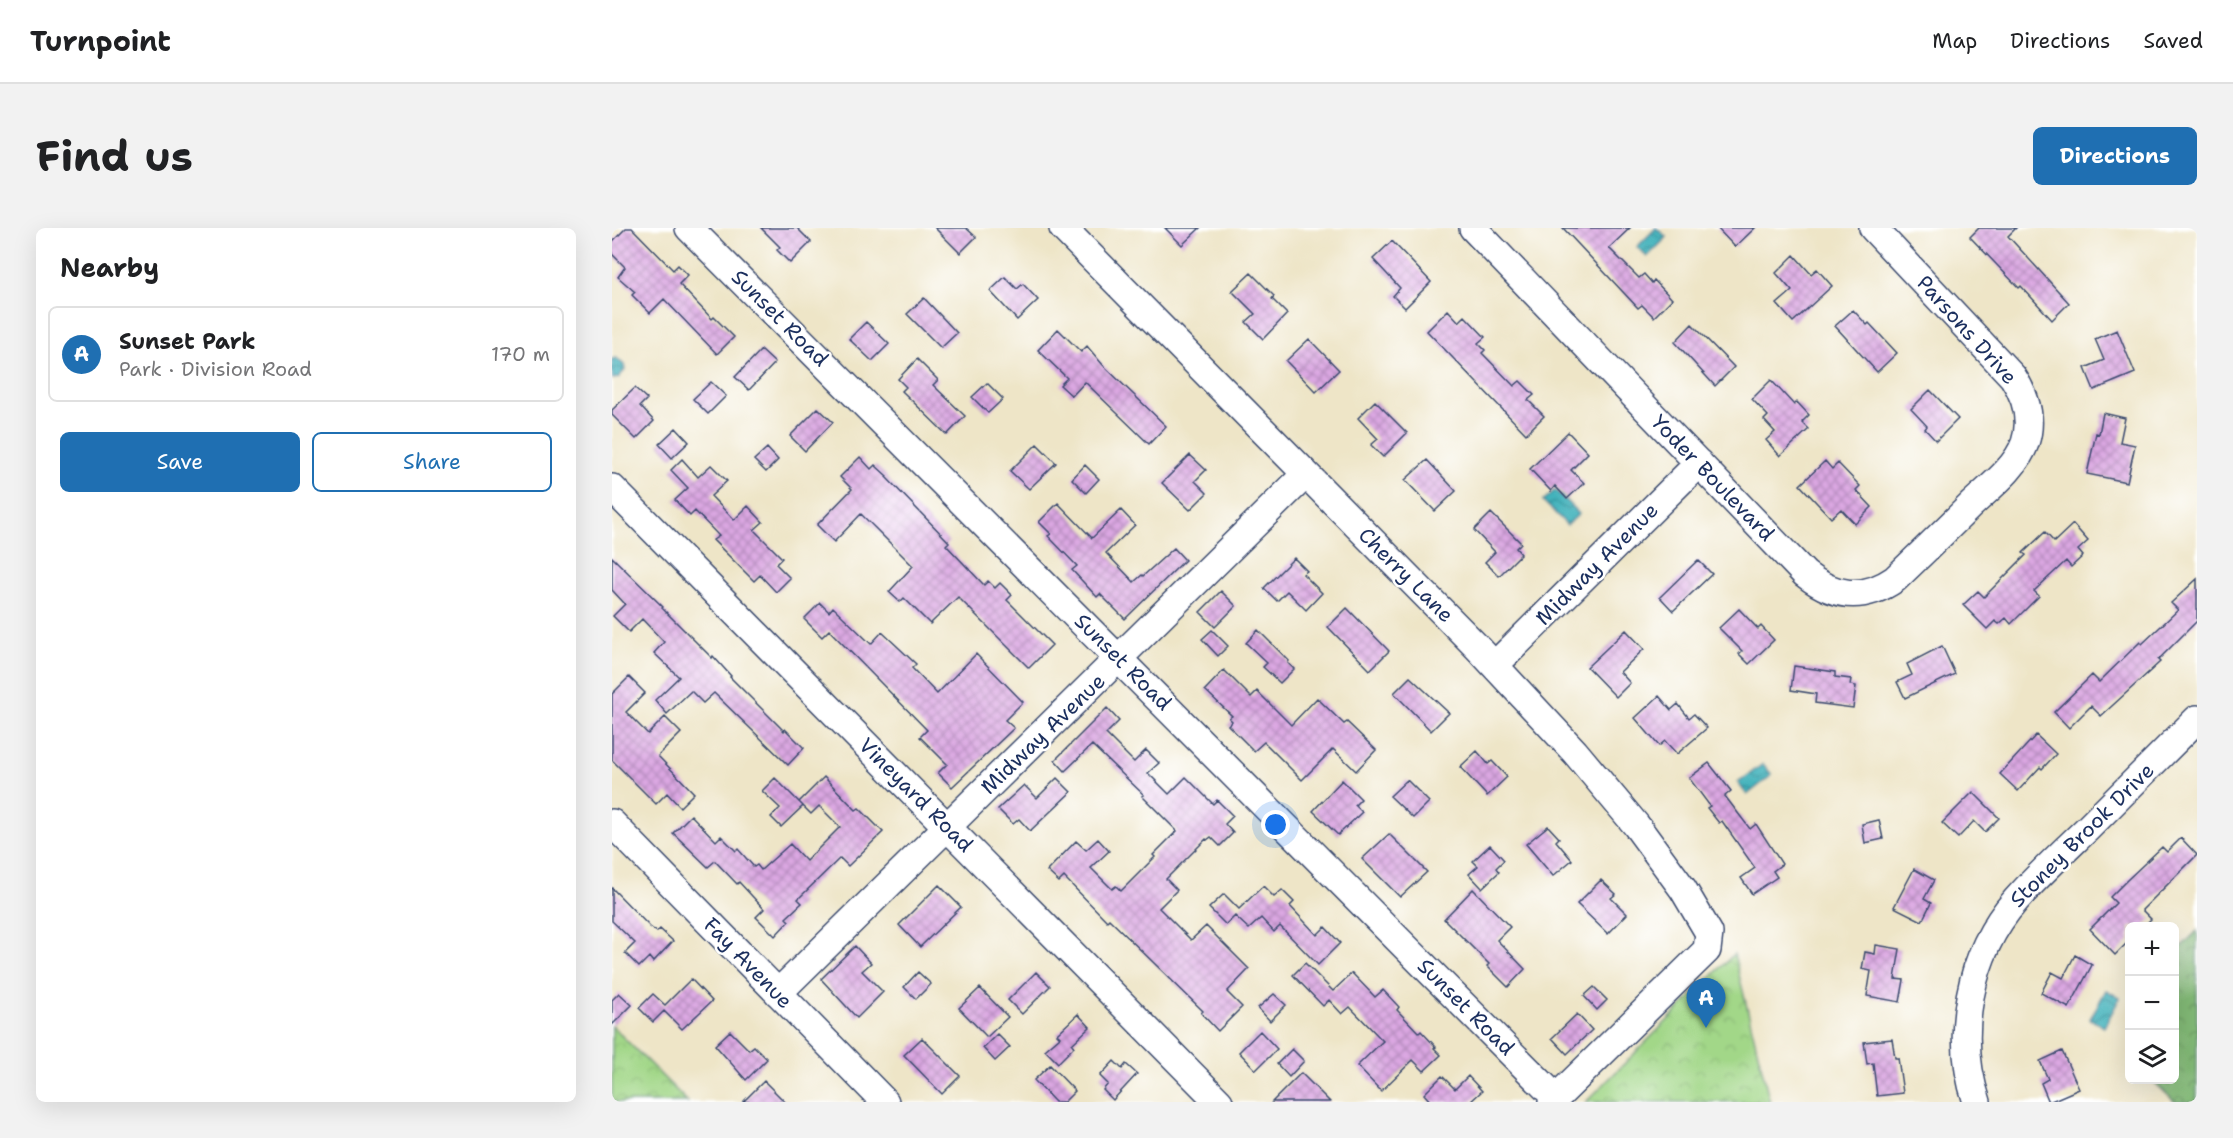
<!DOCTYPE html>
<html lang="en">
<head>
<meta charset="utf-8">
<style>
	:root { --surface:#fff; --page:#f2f2f2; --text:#202124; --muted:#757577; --line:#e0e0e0; --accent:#1f6fb2 }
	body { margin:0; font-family:"Shantell Sans",sans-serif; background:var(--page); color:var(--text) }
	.controls { position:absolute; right:18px; bottom:18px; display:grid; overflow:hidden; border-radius:9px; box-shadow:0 6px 24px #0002 }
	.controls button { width:54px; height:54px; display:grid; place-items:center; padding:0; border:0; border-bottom:2px solid var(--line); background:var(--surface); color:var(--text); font:30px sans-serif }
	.you { position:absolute; left:664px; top:597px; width:21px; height:21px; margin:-15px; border:4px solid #fff; border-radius:50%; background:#1a73e8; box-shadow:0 0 0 9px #1a73e833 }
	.badge { display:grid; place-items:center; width:39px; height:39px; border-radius:50%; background:var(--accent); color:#fff; font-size:20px; font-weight:700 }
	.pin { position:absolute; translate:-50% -50px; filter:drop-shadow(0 2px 3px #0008) }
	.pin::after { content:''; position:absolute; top:32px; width:21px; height:18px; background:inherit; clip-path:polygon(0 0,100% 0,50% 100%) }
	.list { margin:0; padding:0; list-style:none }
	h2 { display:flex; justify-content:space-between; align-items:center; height:78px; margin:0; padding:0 24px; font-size:26px }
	h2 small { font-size:20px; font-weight:400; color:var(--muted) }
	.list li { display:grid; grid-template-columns:39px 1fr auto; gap:18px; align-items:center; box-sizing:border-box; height:96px; margin:0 12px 12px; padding:0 12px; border:2px solid var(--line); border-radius:9px }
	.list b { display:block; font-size:22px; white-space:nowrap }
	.list p { margin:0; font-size:20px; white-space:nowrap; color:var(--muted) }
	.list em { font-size:20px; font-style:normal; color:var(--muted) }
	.actions { display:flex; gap:12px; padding:18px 24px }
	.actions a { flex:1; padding:14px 0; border:2px solid var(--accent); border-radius:9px; text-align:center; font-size:21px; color:var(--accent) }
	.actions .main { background:var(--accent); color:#fff }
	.icon { flex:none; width:33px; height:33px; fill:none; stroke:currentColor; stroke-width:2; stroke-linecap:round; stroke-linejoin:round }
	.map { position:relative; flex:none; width:1585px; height:874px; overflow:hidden; border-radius:9px }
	header { display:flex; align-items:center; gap:36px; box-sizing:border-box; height:84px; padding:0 30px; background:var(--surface); border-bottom:2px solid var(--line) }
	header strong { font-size:28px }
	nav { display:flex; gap:33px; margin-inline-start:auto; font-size:21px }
	.intro { display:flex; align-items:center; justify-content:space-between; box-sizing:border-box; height:144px; padding:0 36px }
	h1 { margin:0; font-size:42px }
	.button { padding:15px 27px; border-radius:9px; background:var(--accent); color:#fff; font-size:21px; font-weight:700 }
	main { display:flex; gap:36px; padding:0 36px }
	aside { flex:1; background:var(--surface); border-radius:9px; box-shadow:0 6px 24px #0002 }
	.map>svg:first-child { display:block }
	.forest { fill:url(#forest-crowns); stroke:#4e7469; stroke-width:1.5 }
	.park { fill:url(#park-crowns); stroke:#5e8373; stroke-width:1.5 }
	.water { fill:url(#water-waves); stroke:#2e708c; stroke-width:1.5 }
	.building { fill:url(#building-cross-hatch) }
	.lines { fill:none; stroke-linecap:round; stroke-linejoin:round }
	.minor-casing { stroke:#3b4a6e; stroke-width:30 }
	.minor { stroke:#fff; stroke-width:27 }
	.labels { text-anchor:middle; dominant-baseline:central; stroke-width:5; stroke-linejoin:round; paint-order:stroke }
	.street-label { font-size:21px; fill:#1b2f5e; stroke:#fff }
</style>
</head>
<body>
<header>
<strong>Turnpoint</strong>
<nav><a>Map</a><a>Directions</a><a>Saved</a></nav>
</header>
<div class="intro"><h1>Find us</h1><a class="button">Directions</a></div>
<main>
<aside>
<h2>Nearby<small></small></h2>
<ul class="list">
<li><span class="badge">A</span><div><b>Sunset Park</b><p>Park · Division Road</p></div><em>170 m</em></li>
</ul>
<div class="actions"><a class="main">Save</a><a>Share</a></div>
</aside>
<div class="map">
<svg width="1585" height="874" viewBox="0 0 1585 874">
	<defs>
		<pattern id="forest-crowns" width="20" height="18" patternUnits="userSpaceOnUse" patternTransform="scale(1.5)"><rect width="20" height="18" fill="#81b874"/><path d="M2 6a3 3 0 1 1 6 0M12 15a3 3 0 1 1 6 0" fill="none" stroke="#699662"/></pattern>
		<pattern id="park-crowns" width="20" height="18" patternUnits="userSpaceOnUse" patternTransform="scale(1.5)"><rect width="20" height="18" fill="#a2d788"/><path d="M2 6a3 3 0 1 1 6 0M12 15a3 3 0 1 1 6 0" fill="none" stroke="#8bb978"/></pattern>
		<pattern id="water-waves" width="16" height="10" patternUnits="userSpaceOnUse" patternTransform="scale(1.5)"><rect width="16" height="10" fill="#42b2bb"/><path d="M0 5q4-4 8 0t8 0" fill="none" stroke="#36919b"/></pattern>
		<pattern id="building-cross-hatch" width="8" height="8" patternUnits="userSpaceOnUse" patternTransform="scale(1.5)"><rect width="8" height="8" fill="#dba7e2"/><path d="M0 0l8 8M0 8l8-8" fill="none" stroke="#b188ba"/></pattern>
	</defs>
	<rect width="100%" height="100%" fill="#fff"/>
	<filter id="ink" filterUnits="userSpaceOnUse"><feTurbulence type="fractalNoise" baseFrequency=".0167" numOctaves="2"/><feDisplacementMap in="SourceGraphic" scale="12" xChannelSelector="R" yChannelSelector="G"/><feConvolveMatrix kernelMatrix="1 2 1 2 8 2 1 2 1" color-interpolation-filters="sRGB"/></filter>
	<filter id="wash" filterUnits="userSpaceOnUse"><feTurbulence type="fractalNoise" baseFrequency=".008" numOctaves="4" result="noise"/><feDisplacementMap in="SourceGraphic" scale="24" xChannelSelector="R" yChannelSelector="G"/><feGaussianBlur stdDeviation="1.35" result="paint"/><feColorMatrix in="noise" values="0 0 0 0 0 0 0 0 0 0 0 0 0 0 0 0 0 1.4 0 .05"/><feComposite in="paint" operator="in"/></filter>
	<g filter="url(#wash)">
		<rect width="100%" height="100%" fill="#eee5c7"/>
		<path class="forest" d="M1585,703V874H1563L1540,852H1562L1563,725Z"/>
		<path class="park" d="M1122,726L1158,874H974Z
			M0,798L76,874H0Z"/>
		<path class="water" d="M1044,0L1055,9L1035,29L1025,19Z
			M4,130L12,137L13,142L6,150L1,151L0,131Z
			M943,262L967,286L955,297L931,273Z
			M1151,536L1160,547L1135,567L1126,555Z
			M1494,762L1508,770L1492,799L1478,791Z"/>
		<g id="blocks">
			<path class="building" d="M14,0H20L61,42L66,37L76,47L67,56L100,91L102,89L122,109L105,126L52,71L38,85L20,67L23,64L6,49L13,39L0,26V14Z
				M149,0H185L199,14L178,35L165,22L168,19Z
				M323,0H354L364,9L348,25Z
				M553,0H588L570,17Z
				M951,0H1018L997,20L1027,50L1032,46L1040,55L1042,52L1060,71L1042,89L1030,77L1026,80Z
				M1105,0H1143L1123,19Z
				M1367,0H1404L1396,8L1457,75L1440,92L1409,58L1407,60L1358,9Z
				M780,13L819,54L793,80L781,68L788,60L761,31Z
				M1182,27L1199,46L1205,41L1220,58L1181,94L1165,76L1180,63L1164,45Z
				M639,45L662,68L660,71L675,86L651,111L634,94L643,86L620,63Z
				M393,49L405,61L411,56L426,72L405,92L378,63Z
				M312,70L345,105L329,120L295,86Z
				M836,82L847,94L853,88L873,109L866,115L873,122L870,125L902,158L908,153L922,167L916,172L932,188L914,206L815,103Z
				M1241,82L1255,97L1257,95L1285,125L1265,144L1223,98Z
				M254,94L277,116L260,133L237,111Z
				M1080,96L1122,139L1103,158L1063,114Z
				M446,101L469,124L475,118L491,137L554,198L537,216L473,154L460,168L448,157L455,150L426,122Z
				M1505,102L1523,145L1482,162L1473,140L1492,132L1483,111Z
				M697,111L727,142L704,164L674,133Z
				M149,122L163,135L137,162L123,149Z
				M305,131L326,152L321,157L353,188L335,207L290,163L294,159L286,151Z
				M1159,152L1182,177L1185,174L1197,187L1190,194L1197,201L1168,228L1154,212L1163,204L1152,192L1156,188L1140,171Z
				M99,154L114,168L96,186L81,171Z
				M375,155L391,171L376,185L360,169Z
				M23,160L35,171L28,178L42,193L24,211L0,187V182Z
				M1318,162L1346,191L1324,213L1313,201L1315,198L1299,181Z
				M763,173L795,205L771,229L759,217L766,211L746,190Z
				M206,180L221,194L193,223L178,208Z
				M1491,185L1513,190L1508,214L1523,217L1515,254L1475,246L1484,205L1487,206Z
				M64,200L77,214L60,230L47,216Z
				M956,204L976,225L959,242L972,255L955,271L943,258L939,263L918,241Z
				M425,216L444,235L417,261L398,243Z
				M155,220L166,232L154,244L142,232Z
				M578,227L594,242L583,253L595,265L578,282L550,255Z
				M248,229L259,241L263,237L275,248L274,249L337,314L334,317L372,357L376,353L383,360L388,355L400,367L395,372L440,417L417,440L346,369L318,396L292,370L288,374L277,364L301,338L249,286L222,314L205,297L240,261L228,249Z
				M70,231L86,249L99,237L115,253L99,268L122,292L136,278L151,294L142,302L170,330L164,336L178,350L164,364L148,347L142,353L101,312L107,308L83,283L78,288L63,272L76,260L59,242Z
				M815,232L844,263L823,283L793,252Z
				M1213,233L1220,241L1226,235L1248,258L1244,262L1260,279L1243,296L1229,281L1219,290L1188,257Z
				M473,237L487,251L474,265L460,251Z
				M446,275L480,310L509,282L523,297L494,325L522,354L530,347L531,348L562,320L573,332L513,391L488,366L485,369L460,342L465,338L436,308L439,306L427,294Z
				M879,285L909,315L904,320L909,326L887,348L873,334L883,324L862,302Z
				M1461,296L1476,313L1466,322L1471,328L1459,339L1454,333L1422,363L1427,368L1399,396L1394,390L1387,396L1383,393L1375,401L1351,377L1366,363L1372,369L1414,327L1411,325L1433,304L1442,314Z
				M0,329L51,379L50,380L100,430L101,428L119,448L118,449L172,503L173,501L192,520L176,537L102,465L91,475L79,463L55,486L43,472L67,449L42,425L52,414L30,391L17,404L1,388L13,376L0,362Z
				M682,330L695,343L691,346L710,365L694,382L675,363L665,373L652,360Z
				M1086,332L1100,346L1061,383L1048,369Z
				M1585,351V393L1546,432L1548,434L1489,488L1479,478L1457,500L1442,484L1480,447L1487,454L1528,414L1530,416L1566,382L1559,375Z
				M609,363L624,378L603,399L588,384Z
				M208,375L217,384L221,379L259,416L270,404L304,436L300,440L325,466L364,426L411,474L393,492L402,500L340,559L326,545L335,536L308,509L315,502L217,402L210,409L192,391Z
				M735,380L777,423L758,442L716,399Z
				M1127,381L1146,401L1149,398L1162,412L1137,436L1127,426L1130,423L1107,400Z
				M600,402L616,418L606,428L590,411Z
				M646,402L677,433L676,435L682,441L668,455L651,439L655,435L634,415Z
				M1014,402L1032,421L1008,444L1018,455L1004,469L975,439Z
				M1330,418L1343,446L1293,470L1285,454L1300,447L1295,436Z
				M1182,438L1223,444V449L1239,451L1238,457L1244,458L1241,480L1203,475L1204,466L1179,462Z
				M612,442L639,469L645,463L679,497L705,470L732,496L735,494L764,522L744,543L721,521L690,552L652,514L642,523L616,497L620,493L617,490L620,488L593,462Z
				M17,449L33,465L14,484L36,506L53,489L69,505L46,528L82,565L68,579L55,565L44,576L0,532V466Z
				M798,449L837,485L819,503L782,465Z
				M1047,468L1059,482L1066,476L1077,490L1082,486L1095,500L1065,526L1053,513L1047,518L1023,490Z
				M495,480L507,493L494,506L522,534L534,522L547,535L536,545L557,566L574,549L601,576L605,572L621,588L613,596L621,605L608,618L599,609L595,612L594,611L554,651L565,662L547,680L579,712L594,698L637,741L615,764L630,779L606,803L589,785L591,783L497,691L495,693L452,649L447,654L435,643L464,613L474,622L486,611L497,623L479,640L500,661L504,658L509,663L543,629L541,627L565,603L530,568L532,567L480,517L453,543L443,532Z
				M1424,507L1444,526L1430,541L1428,539L1406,563L1388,546Z
				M865,523L876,536L880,533L895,549L875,568L848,539Z
				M1097,535L1119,563L1113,568L1138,601L1144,596L1170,636L1161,643L1165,649L1140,666L1129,650L1143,640L1110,593L1107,595L1095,580L1098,578L1077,550Z
				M212,549L244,582L247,580L271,604L236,638L228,630L186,671L190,675L174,690L177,693L163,708L144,689L152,681L127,654L125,656L103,633L96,639L61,605L79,587L104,613L109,608L124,623L126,621L142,639L145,637L149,642L178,616L194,633L228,599L207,578L199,586L187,574Z
				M163,550L191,578L169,599L159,589L168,580L150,563Z
				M445,550L459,564L418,603L407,591L401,596L386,581L412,557L425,570Z
				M730,552L749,571L743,577L750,584L726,607L701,583Z
				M795,552L817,574L801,590L778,568Z
				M1361,564L1387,590L1373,604L1362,593L1346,610L1330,595Z
				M1267,592L1271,611L1253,615L1250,596Z
				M936,598L947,610L944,613L960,632L941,648L914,616Z
				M777,606L815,644L788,669L750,631Z
				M1569,610L1585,627L1530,682L1539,691L1531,699H1518V712L1503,727L1478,701L1504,675L1498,669L1515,652L1550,619L1555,624Z
				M878,617L892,632L884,640L887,644L870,660L857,646L866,638L861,633Z
				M1302,641L1322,652L1312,671L1319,675L1310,693L1282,679Z
				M989,652L1004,666L999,670L1015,686L996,706L965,676Z
				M327,657L349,679L308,719L287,697Z
				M651,658L662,669L670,662L682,674L678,678L705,707L713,699L728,715L706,737L668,698L662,704L649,690L637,701L623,688L614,697L597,680L612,666L627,681Z
				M0,660L38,699L45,704L48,701L61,713L41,734L37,729L27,739L13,725L23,715L0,693Z
				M861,661L898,699L885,712L913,741L896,759L875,738L877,736L832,691Z
				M1264,717L1288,721L1283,751L1292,752L1288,774L1255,768L1259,743L1250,741L1253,724L1263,726Z
				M243,718L259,735L250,743L271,764L245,790L209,751Z
				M1463,727L1480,737L1457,780L1429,765L1440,744L1451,750Z
				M693,735L721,763L740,745L763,769L771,762L787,779L785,782L807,805L809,803L824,819L822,820L829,827L812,843L801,832L769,863L745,838L771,813L738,779L730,786L717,772L711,778L681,747Z
				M306,744L319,756L304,771L292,759Z
				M424,744L438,758L410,786L396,772Z
				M79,751L100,773L70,801L52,783L41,794L27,780L41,766L53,777Z
				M982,759L995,772L985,782L972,768Z
				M368,760L396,789L375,809L347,780Z
				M7,765L20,777L0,797V772Z
				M662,766L674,777L658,793L646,780Z
				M466,786L478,799L460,816L462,819L446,835L433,822L448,809L445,806Z
				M965,786L980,802L955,826L940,810Z
				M118,803L137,822L142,818L155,831L134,852L103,817Z
				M648,803L665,821L644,842L627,824Z
				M385,806L398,819L383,833L371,820Z
				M310,810L348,848L330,866L292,827Z
				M1280,811L1283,830H1286L1291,865L1265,868L1261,835L1255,836L1252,814Z
				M680,821L692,833L677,849L665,836Z
				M1450,823L1467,861L1437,874L1429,855L1436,851L1428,833Z
				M502,833L510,841L514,836L525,846L501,872L491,862L496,856L488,848Z
				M438,837L463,863L452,874H443L422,852Z
				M689,845L718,874H660Z
				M830,848L843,861L856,848L870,863L858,874H819L812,866Z
				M152,853L173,874H131Z"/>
		</g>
	</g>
	<g filter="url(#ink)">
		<use href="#blocks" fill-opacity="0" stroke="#3b4a6e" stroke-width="1.5"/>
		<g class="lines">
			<g class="minor-casing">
				<path id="minor" d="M77,0L944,870
					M451,0L866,420L963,524L1024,597L1071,661L1097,705L1095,722L940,874
					M861,0L1193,346C1222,369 1251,373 1283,351C1308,327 1334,302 1359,277C1378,259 1404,240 1413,215C1421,191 1414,169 1401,149L1261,0
					M0,260L607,874
					M883,437L1087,235
					M0,595L273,874
					M166,765L694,246
					M1365,874C1342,807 1357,725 1404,672C1426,647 1451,624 1475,601C1512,564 1548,528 1585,491"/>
			</g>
			<use href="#minor" class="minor"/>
		</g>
	</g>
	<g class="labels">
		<g class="street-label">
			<text transform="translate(168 90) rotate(45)">Sunset Road</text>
			<text transform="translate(1355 102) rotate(48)">Parsons Drive</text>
			<text transform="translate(1101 250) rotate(46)">Yoder Boulevard</text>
			<text transform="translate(985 336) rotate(-45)">Midway Avenue</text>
			<text transform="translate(794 347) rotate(45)">Cherry Lane</text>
			<text transform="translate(511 434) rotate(45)">Sunset Road</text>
			<text transform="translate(431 506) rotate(-44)">Midway Avenue</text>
			<text transform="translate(304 567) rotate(45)">Vineyard Road</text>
			<text transform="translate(1470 607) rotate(-45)">Stoney Brook Drive</text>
			<text transform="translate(136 735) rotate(46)">Fay Avenue</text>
			<text transform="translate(854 779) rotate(45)">Sunset Road</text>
		</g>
	</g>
</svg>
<div class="controls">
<button>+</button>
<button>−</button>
<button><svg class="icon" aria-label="layers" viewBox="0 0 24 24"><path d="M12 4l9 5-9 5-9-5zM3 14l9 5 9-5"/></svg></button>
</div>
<div class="you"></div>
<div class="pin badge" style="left:1094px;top:800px">A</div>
</div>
</main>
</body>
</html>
